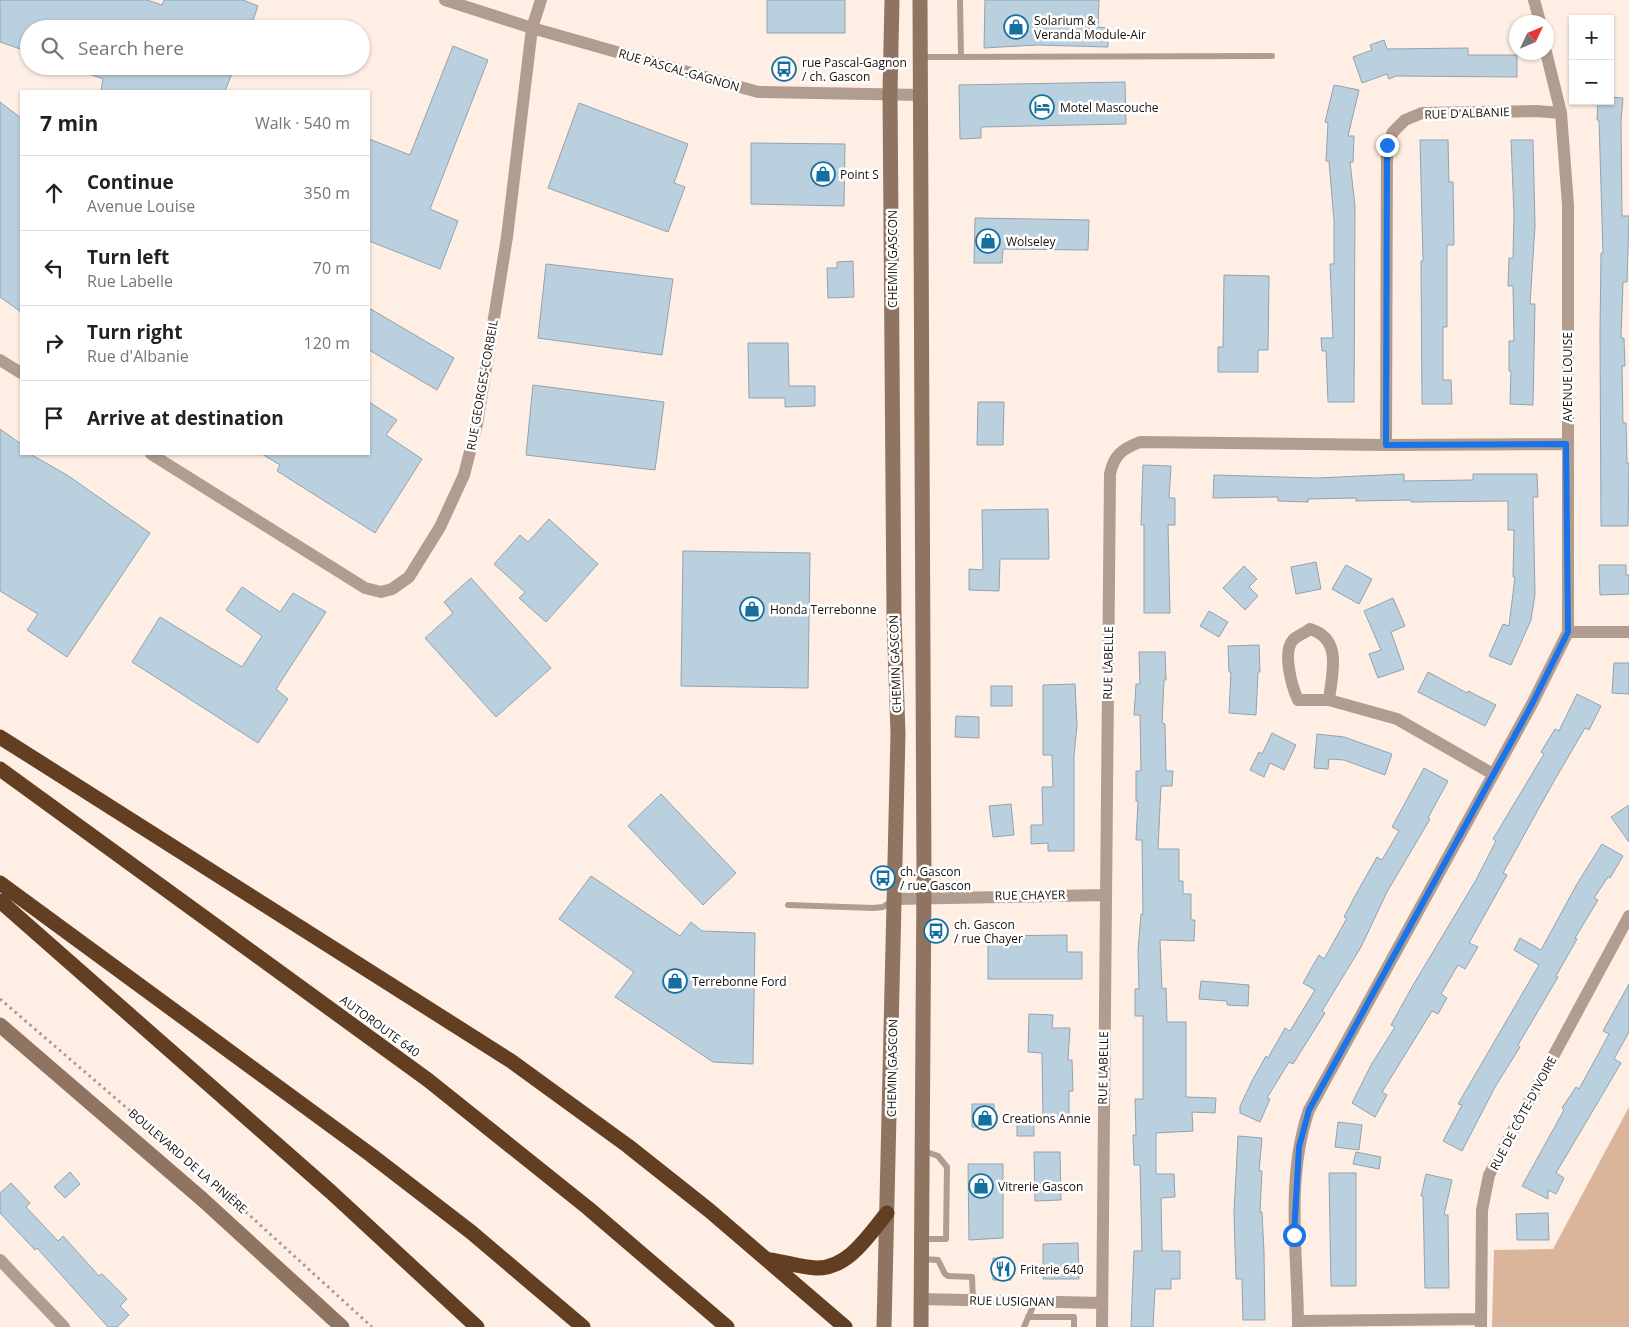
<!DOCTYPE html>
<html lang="en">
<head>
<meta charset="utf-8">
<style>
	:root { --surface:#fff; --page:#f6f6f6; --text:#222; --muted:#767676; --line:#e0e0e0 }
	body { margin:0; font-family:"Open Sans",sans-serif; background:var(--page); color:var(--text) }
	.controls { position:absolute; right:15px; top:15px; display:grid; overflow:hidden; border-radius:0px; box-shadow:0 1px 4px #0004 }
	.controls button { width:45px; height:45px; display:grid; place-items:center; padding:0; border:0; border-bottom:1px solid var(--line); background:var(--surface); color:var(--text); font:25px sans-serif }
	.compass { position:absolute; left:1509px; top:15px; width:45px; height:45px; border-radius:50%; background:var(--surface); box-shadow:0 1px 4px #0004; rotate:46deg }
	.stop { position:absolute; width:15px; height:15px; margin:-11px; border:4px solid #1a73e8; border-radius:50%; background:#fff }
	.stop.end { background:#1a73e8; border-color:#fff; box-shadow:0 1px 5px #0008 }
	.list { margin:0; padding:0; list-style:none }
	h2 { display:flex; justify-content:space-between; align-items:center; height:65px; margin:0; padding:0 20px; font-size:21px }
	h2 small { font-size:16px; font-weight:400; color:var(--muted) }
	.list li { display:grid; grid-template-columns:32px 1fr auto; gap:15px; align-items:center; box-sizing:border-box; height:75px; padding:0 20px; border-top:1px solid var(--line) }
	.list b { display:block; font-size:19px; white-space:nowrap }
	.list p { margin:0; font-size:16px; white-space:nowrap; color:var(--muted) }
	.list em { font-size:16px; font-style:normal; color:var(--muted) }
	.icon { flex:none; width:28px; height:28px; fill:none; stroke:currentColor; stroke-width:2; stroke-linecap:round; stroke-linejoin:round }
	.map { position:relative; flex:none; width:1629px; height:1327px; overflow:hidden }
	.search { position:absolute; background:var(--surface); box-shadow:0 1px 4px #0004; left:20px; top:20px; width:350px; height:55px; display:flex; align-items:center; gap:12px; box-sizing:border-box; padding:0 18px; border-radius:28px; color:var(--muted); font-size:19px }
	.panel { position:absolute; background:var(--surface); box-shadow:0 1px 4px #0004; left:20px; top:90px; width:350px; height:365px; border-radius:0px }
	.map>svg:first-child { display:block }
	.green { fill:#dbb59b }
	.building { fill:#bbd0de; stroke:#90a3b1 }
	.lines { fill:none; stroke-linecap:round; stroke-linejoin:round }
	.path { stroke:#a79a91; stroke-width:3; stroke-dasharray:2.5 4; stroke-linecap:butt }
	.lane { stroke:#b09d90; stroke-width:6 }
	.street { stroke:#b09d90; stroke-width:12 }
	.secondary { stroke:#8f7461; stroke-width:15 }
	.highway { stroke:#623e23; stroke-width:15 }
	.route { stroke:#1a73e8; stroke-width:6 }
	.labels { text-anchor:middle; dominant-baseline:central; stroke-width:5; stroke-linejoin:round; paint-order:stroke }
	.poi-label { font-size:12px; fill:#18110c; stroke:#fff; text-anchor:start }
	.street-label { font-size:12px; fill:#18110c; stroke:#fff }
</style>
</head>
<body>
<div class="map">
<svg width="1629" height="1327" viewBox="0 0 1629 1327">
	<rect width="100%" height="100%" fill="#ffeee3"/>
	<path class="green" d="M1629,1107V1327H1492L1494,1250L1553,1249Z"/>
	<path class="building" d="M0,0H147L162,5L164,0H243L258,6L250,29H29V52L0,42Z
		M767,0H845V33H767Z
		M985,0H1099L1098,27L1108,28V47L1037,45L984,48Z
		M1384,40L1387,49L1468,48V55H1517V77L1396,76L1389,79L1387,74L1362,83L1353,57L1372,50L1370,45Z
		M453,46L488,60L430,209L458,221L440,269L369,241V139L410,155Z
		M73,66H235L225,91H101L103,79L73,68Z
		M1125,82L1126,124L981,127V138L960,139L959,85Z
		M1334,85L1359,90L1348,136H1354L1353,162H1350L1355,206L1354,402H1328L1326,351H1322L1321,338H1333L1330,264H1334V221L1329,161H1326L1328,123L1325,122Z
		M1610,97L1623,98L1621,121L1622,216H1629L1627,282H1623L1621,338H1624L1625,366H1622L1623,423H1626L1627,463H1629L1628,526H1601L1600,334L1601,253H1603L1599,120H1597L1598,101H1610Z
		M0,102L21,118V312L0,297Z
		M579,103L688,144L674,183L685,187L668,232L548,188Z
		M1420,140H1448L1449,182H1453L1454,245H1447V327H1443V380H1451L1452,404H1422L1421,261H1423Z
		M1511,140H1533L1535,226L1530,304H1535L1533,405L1510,404L1511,371H1509V341H1514L1513,286H1508L1509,258H1513L1514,214Z
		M751,143L845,144L844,206L751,204Z
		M975,218L1089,220L1088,250L1003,249L1002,263H974Z
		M853,261L854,297L828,298L827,268H837V262Z
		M546,264L673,279L662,355L538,338Z
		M1224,275L1269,276L1268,350H1258V372H1218V347H1223Z
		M369,308L454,358L437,390L369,350Z
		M748,343H788L789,386H815V406L785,407V398H749Z
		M533,385L664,402L655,470L526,455Z
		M369,402L397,420L386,435L422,459L375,533L277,471L280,465L262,454H369Z
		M978,402H1004L1003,445H977Z
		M0,429L21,444V454H30L67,475L150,533L67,657L27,630L38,614L0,591Z
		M1143,465L1171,466L1169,498H1175V525H1168L1170,613H1144V525H1141Z
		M1404,474V481L1473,480V474H1537L1538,497H1533L1535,594L1531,620L1511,665L1489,656L1503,624L1509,626L1515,577H1513L1514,530H1508V501L1411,502V500L1356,501V498L1308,499V502L1278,501V497L1213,498L1214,475L1317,478Z
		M1048,509L1049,559H1000L999,591L969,590V569L983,570L982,510Z
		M549,519L598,564L546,622L519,598L525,592L494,564L520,535L528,542Z
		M683,551L810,553L808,688L681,686Z
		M1316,562L1321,589L1296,594L1291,567Z
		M1346,565L1372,579L1359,604L1332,589Z
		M1599,565H1626V575H1629V594L1600,595Z
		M1244,566L1257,579L1249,587L1258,596L1245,610L1223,588Z
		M471,578L551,668L496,717L425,638L453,613L444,602Z
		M242,587L280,612L293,593L326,612L276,689L288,699L258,743L132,662L160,617L242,667L262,636L226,610Z
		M1393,598L1405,626L1391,632L1404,669L1378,678L1369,654L1381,650L1364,611Z
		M1209,611L1228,622L1219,637L1200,626Z
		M1259,645L1260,672H1258L1256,715L1229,713L1231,672H1229L1228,646Z
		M1139,652H1165L1166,680H1164L1162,723L1165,724L1166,771H1173L1172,786H1161L1158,849H1179V881H1183V894H1191V920H1195L1194,941L1160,940L1162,989L1166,988L1167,1022H1186V1097L1216,1098L1215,1113L1192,1112L1193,1131L1156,1133V1174H1174L1175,1197L1161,1198L1162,1251H1180V1279H1171V1289H1155L1153,1327H1131L1134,1251H1142L1140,1165H1134L1133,1135H1136L1135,1099H1143V1016H1135V989H1139L1138,951L1141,914L1143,915L1142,840H1136L1138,801H1136V771H1141L1140,715H1134L1136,684H1140Z
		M1614,663H1629V694L1612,693Z
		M1428,672L1467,693L1468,691L1496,705L1485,726L1418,692Z
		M1075,684L1077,725L1074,756V851H1048V843L1031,844V825H1043L1042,787H1053L1052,755H1043V685Z
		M991,686H1012V706H991Z
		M1577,694L1601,706L1589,730L1585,728L1554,781L1503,873L1507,875L1469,943L1478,947L1465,969L1458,965L1441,994L1447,998L1438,1014L1432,1011L1382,1092L1387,1095L1375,1117L1352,1103L1371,1065L1395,1027L1391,1025L1412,987L1476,880L1496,841L1493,839L1544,754L1541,752L1555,729L1559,731Z
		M956,716L979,717V738L955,737Z
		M1272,733L1296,745L1284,770L1270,763L1264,777L1250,770L1259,752L1262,754Z
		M1317,734L1344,737L1392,754L1385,775L1344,760L1329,759L1328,769L1314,768Z
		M1424,768L1448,781L1428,818L1430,819L1387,892L1361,947L1322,1011L1325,1013L1293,1064L1289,1062L1267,1098L1270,1099L1260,1122L1240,1113V1106L1253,1079L1266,1056L1268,1058L1285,1028L1290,1031L1315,990L1303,983L1319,955L1324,959L1347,918L1344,917L1355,896L1377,857L1382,860L1399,831L1392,827Z
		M661,794L736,873L703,905L628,826Z
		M1011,804L1014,835L993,837L989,806Z
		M1629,805V842L1611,817Z
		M1602,844L1623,856L1610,878L1608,877L1594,898L1598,900L1575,938L1577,939L1556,976L1558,977L1518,1045L1520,1047L1495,1087L1462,1151L1443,1141L1462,1105L1458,1104L1539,965L1514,950L1520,938L1541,950L1577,884Z
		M591,876L680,936L691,922L702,931L755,933L753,1064L713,1062L615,997L634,972L559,919Z
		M1067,935V952H1082V979H988V936Z
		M1201,981L1249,985L1248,1006L1227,1005V1001L1199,999Z
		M1629,984V1032L1614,1059L1621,1063L1556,1173L1564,1178L1556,1194L1548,1190V1199L1522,1186L1564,1110L1562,1108L1576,1087L1579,1089L1609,1034L1603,1031Z
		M1029,1014L1053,1015L1052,1028H1070L1068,1060H1072L1073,1091H1069V1121L1043,1122L1042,1053L1028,1052Z
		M972,1104H994V1127H972Z
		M1034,1117V1136H1017V1118Z
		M1338,1122L1362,1125L1359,1150L1335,1147Z
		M1238,1136L1262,1138L1259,1171H1262L1260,1212H1262L1264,1252L1265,1320H1243L1242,1279H1236L1234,1213Z
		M1034,1152H1060L1061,1200L1035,1201Z
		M1356,1152L1381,1157L1379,1169L1353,1164Z
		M968,1164H1003V1238L969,1240Z
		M70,1172L80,1184L65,1198L54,1187Z
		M1329,1173H1356V1286H1331Z
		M1426,1174L1452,1180L1444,1215H1448L1449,1288H1425L1423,1196H1421Z
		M11,1183L30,1203L26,1207L58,1241L63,1236L99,1276L102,1274L127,1299L120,1306L129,1315L117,1327H108L37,1248L35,1250L0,1213V1193Z
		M1548,1213L1549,1240H1517L1516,1214Z
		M1078,1243L1079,1279H1043V1244Z
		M993,1258H1010L1011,1280H993Z"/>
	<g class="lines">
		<path class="path" d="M0,999L213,1182L372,1327"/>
		<path class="lane" d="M921,57H961L960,0
			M961,57L1272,56
			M788,905L873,908L883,907L892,901
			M923,1239H946L947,1167L938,1156L924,1151
			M923,1259L938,1260L945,1274L948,1276L972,1277L973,1300
			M1028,1317H1074V1327
			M1024,1327L1035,1302"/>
		<path class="street" d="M445,0L532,28L758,92L921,95
			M1534,0L1540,22
			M0,360L21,373
			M1386,445L1387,145L1393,132L1405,120L1422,113L1536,111L1561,113
			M151,454L365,588L381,592L392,589L409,577L440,527L464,475L477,424L507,237L532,28L541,0
			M1568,632H1629
			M1329,700C1332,673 1343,639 1310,629C1305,633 1298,635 1293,640C1282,652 1292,687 1298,700H1329L1397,719L1493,774
			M894,899L1105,895
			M0,1260L64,1327
			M921,1299L1102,1303
			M1298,1321L1481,1319
			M1102,1327L1110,474C1114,455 1122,449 1140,442L1386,445L1566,444
			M1298,1327C1298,1256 1285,1179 1309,1110L1532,704L1568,632V205L1561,113L1546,52
			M1481,1327L1482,1210L1489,1175L1629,916"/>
		<path class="secondary" d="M920,0L924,879L921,1327
			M0,1025L202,1199L342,1327
			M884,1327L898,734L894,616L890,93L892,0"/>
		<path class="highway" d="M0,737L511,1061L628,1146L710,1211L845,1327
			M0,769L428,1080L588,1208L727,1327
			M0,883L371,1155L471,1232L583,1327
			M0,901L331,1192L477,1327
			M770,1260C785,1262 801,1267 816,1268C848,1269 869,1235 887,1213"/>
	</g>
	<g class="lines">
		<path class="route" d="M1294,1235L1299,1147L1309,1110L1532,704L1568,632L1566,444L1386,445L1387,145"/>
	</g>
	<defs>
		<g id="shop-ring" transform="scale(1.25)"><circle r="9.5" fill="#fff" stroke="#16709f" stroke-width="1.5"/><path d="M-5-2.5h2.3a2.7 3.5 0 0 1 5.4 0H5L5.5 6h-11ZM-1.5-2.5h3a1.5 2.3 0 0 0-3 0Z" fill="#16709f"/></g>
		<g id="bus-ring" transform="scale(1.25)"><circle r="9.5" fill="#fff" stroke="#16709f" stroke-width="1.5"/><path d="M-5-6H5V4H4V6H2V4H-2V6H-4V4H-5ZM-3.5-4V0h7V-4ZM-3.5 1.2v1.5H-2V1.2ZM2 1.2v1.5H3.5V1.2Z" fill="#16709f"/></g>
		<g id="hotel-ring" transform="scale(1.25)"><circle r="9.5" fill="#fff" stroke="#16709f" stroke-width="1.5"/><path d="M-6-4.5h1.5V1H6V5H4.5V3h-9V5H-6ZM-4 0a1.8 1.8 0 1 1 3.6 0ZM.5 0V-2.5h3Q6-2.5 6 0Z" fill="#16709f"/></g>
		<g id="restaurant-ring" transform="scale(1.25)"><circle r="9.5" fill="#fff" stroke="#16709f" stroke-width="1.5"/><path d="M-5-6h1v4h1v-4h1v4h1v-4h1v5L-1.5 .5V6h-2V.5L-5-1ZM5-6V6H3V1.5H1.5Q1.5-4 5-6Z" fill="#16709f"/></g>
	</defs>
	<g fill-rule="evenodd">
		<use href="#shop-ring" x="1016" y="27"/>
		<use href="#bus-ring" x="784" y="69"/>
		<use href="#hotel-ring" x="1042" y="107"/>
		<use href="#shop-ring" x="823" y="174"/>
		<use href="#shop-ring" x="988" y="241"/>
		<use href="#shop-ring" x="752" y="609"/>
		<use href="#bus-ring" x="883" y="878"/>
		<use href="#bus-ring" x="936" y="931"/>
		<use href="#shop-ring" x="675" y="981"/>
		<use href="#shop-ring" x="985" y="1118"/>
		<use href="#shop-ring" x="981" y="1186"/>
		<use href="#restaurant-ring" x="1003" y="1269"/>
	</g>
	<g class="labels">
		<g class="poi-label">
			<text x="1034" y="20">Solarium &amp;<tspan x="1034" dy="14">Veranda Module-Air</tspan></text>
			<text x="802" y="62">rue Pascal-Gagnon<tspan x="802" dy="14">/ ch. Gascon</tspan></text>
			<text x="1060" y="107">Motel Mascouche</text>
			<text x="840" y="174">Point S</text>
			<text x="1006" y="241">Wolseley</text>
			<text x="770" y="609">Honda Terrebonne</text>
			<text x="900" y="871">ch. Gascon<tspan x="900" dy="14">/ rue Gascon</tspan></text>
			<text x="954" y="924">ch. Gascon<tspan x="954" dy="14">/ rue Chayer</tspan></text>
			<text x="692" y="981">Terrebonne Ford</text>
			<text x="1002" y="1118">Creations Annie</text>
			<text x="998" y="1186">Vitrerie Gascon</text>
			<text x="1020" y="1269">Friterie 640</text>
		</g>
		<g class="street-label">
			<text transform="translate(679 70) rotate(16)">RUE PASCAL-GAGNON</text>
			<text transform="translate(1467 113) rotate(-2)">RUE D'ALBANIE</text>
			<text transform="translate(892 259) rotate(-90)">CHEMIN GASCON</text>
			<text transform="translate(1567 377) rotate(-90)">AVENUE LOUISE</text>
			<text transform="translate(482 385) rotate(-80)">RUE GEORGES-CORBEIL</text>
			<text transform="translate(1108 663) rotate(-89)">RUE LABELLE</text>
			<text transform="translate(895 664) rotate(-92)">CHEMIN GASCON</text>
			<text transform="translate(1030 895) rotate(-1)">RUE CHAYER</text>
			<text transform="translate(380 1026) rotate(36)">AUTOROUTE 640</text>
			<text transform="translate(892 1068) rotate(-89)">CHEMIN GASCON</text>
			<text transform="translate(1103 1068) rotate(-89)">RUE LABELLE</text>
			<text transform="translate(1523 1113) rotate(-62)">RUE DE CÔTE-D'IVOIRE</text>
			<text transform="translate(188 1161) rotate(41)">BOULEVARD DE LA PINIÈRE</text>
			<text transform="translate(1012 1301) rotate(1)">RUE LUSIGNAN</text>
		</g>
	</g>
</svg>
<div class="controls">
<button>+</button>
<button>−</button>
</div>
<svg class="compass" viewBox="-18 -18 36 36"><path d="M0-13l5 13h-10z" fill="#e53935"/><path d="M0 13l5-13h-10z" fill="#767676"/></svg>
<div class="stop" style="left:1294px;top:1235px"></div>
<div class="stop end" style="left:1387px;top:145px"></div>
<div class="search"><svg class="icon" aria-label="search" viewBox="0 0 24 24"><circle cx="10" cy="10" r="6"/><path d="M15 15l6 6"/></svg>Search here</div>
<section class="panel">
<h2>7 min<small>Walk · 540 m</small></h2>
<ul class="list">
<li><svg class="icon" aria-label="ahead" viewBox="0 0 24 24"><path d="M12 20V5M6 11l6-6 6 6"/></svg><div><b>Continue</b><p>Avenue Louise</p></div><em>350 m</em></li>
<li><svg class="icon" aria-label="left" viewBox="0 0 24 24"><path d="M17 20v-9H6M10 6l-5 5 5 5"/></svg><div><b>Turn left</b><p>Rue Labelle</p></div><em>70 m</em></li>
<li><svg class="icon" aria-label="right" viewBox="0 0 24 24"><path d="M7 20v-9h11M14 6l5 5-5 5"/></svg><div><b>Turn right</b><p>Rue d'Albanie</p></div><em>120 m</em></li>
<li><svg class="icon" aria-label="arrive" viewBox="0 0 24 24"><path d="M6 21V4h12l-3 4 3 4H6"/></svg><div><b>Arrive at destination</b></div></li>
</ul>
</section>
</div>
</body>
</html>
